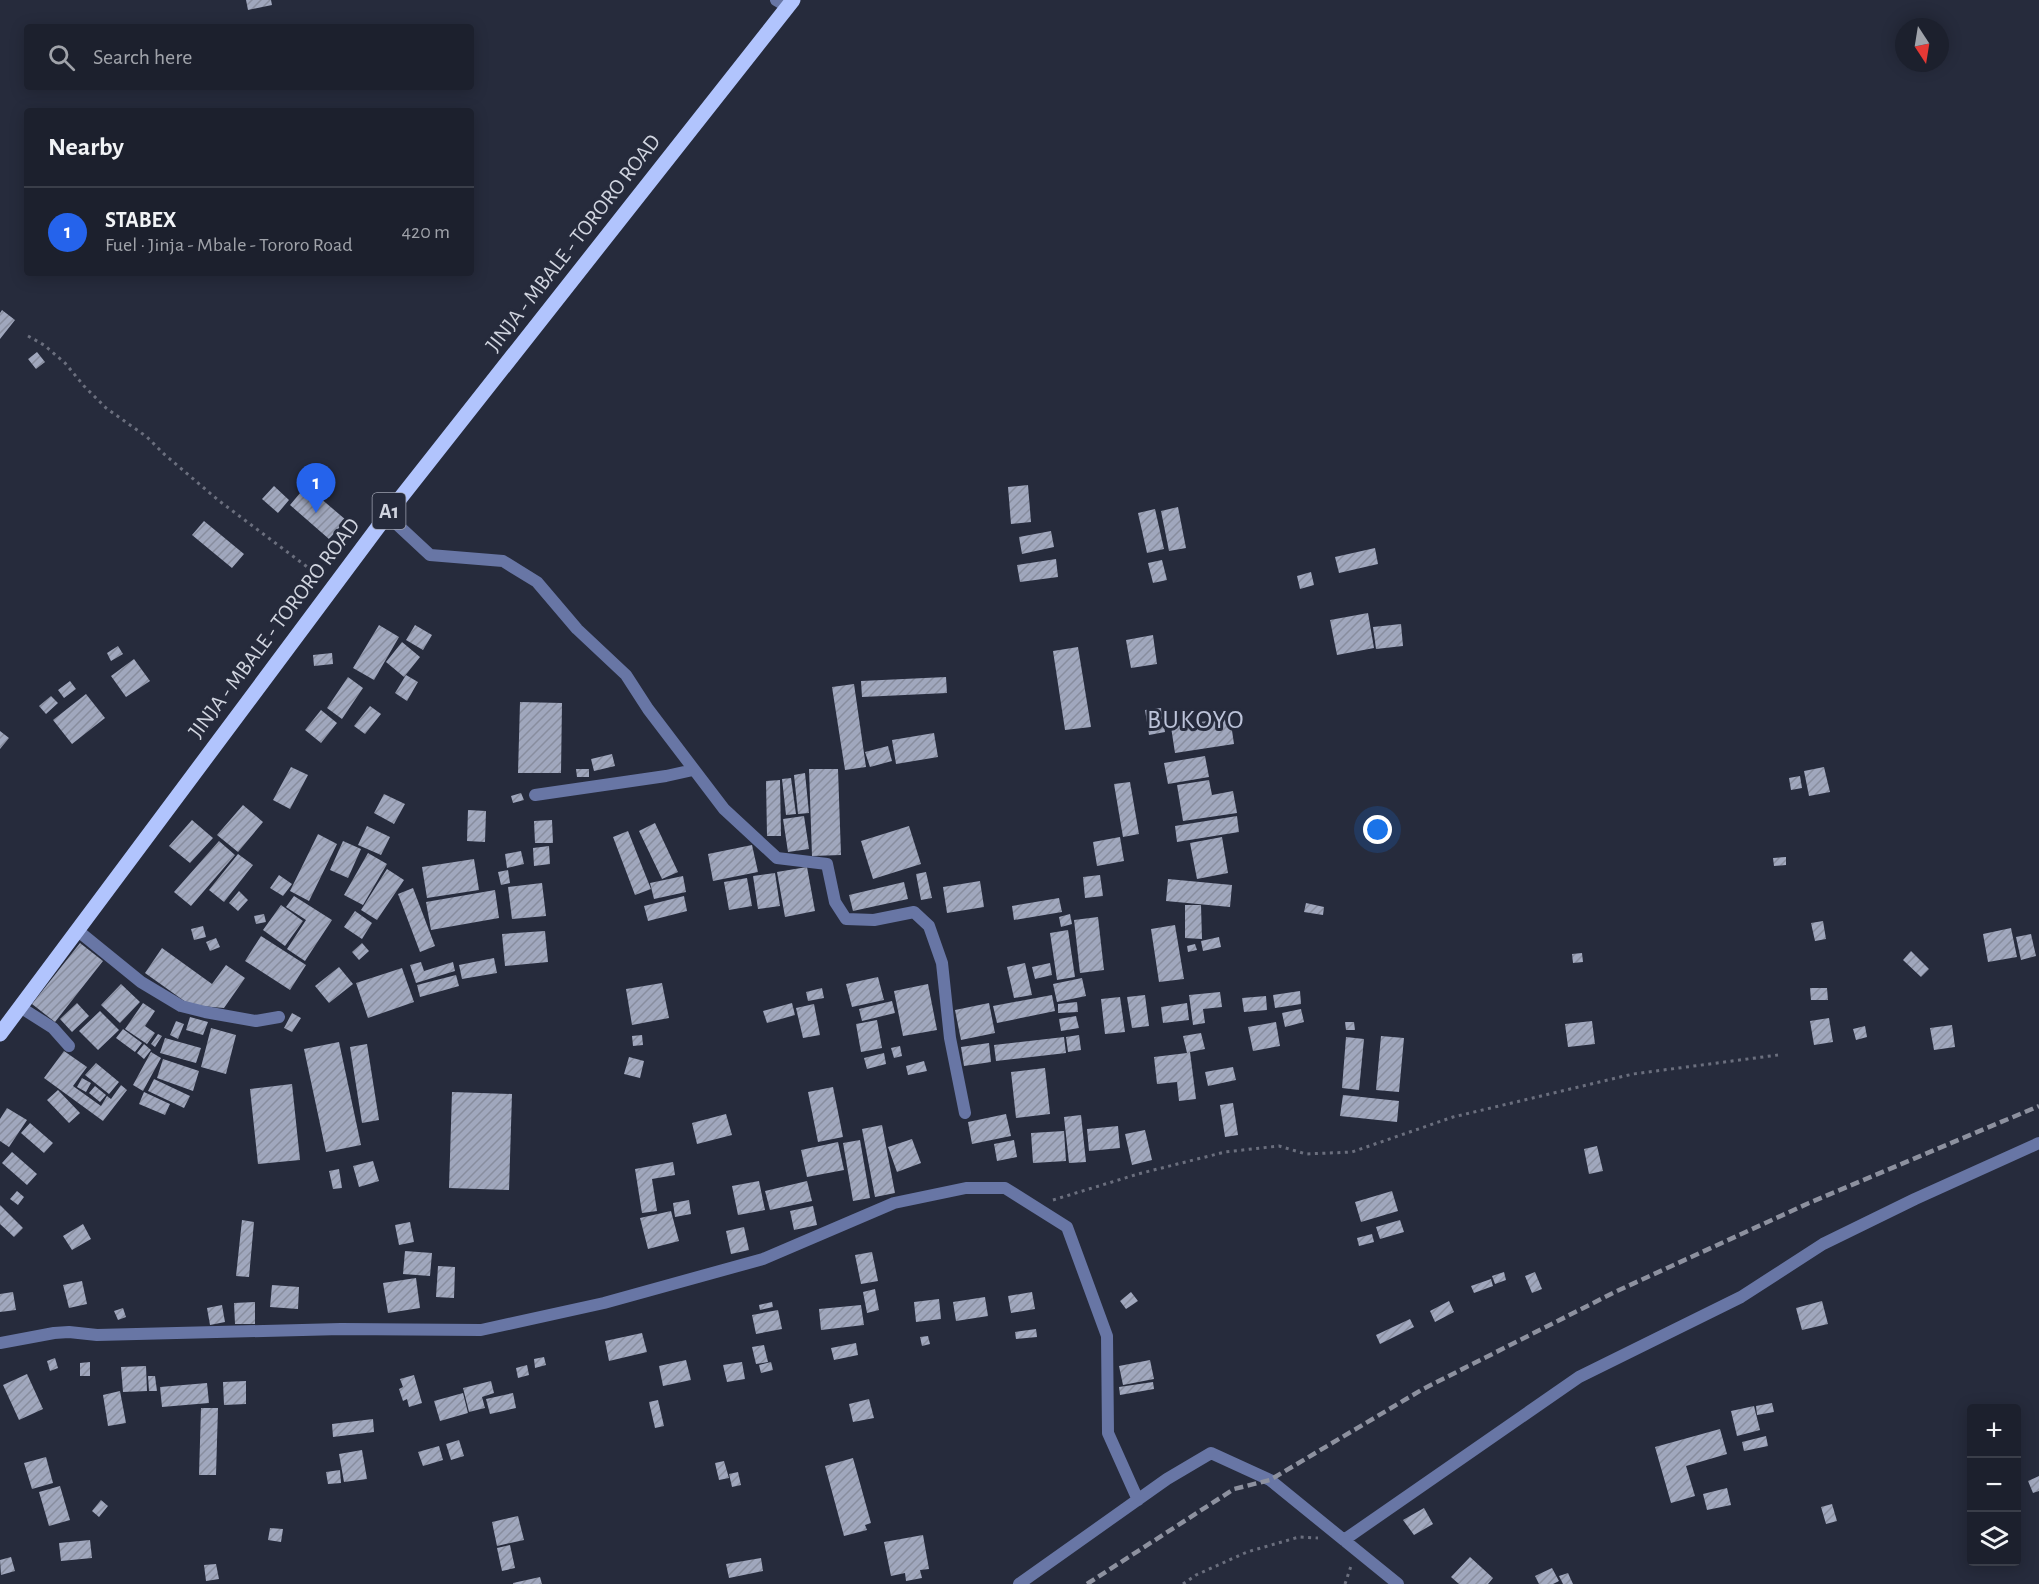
<!DOCTYPE html>
<html lang="en">
<head>
<meta charset="utf-8">
<style>
	:root { --surface:#1c202d; --page:#252835; --text:#f1f3f6; --muted:#a0a3aa; --line:#3a3e49; --accent:#2563eb }
	body { margin:0; font-family:"Alegreya Sans",sans-serif; background:var(--page); color:var(--text) }
	.controls { position:absolute; right:18px; bottom:18px; display:grid; overflow:hidden; border-radius:6px; box-shadow:0 3px 15px #0003 }
	.controls button { width:54px; height:54px; display:grid; place-items:center; padding:0; border:0; border-bottom:2px solid var(--line); background:var(--surface); color:var(--text); font:30px sans-serif }
	.compass { position:absolute; left:1895px; top:18px; width:54px; height:54px; border-radius:50%; background:var(--surface); box-shadow:0 3px 15px #0003; rotate:168deg }
	.you { position:absolute; left:1378px; top:830px; width:21px; height:21px; margin:-15px; border:4px solid #fff; border-radius:50%; background:#1a73e8; box-shadow:0 0 0 9px #1a73e833 }
	.badge { display:grid; place-items:center; width:39px; height:39px; border-radius:50%; background:var(--accent); color:#fff; font-size:20px; font-weight:700 }
	.pin { position:absolute; translate:-50% -50px; filter:drop-shadow(0 2px 3px #0008) }
	.pin::after { content:''; position:absolute; top:32px; width:21px; height:18px; background:inherit; clip-path:polygon(0 0,100% 0,50% 100%) }
	.list { margin:0; padding:0; list-style:none }
	h2 { display:flex; justify-content:space-between; align-items:center; height:78px; margin:0; padding:0 24px; font-size:26px }
	h2 small { font-size:20px; font-weight:400; color:var(--muted) }
	.list li { display:grid; grid-template-columns:39px 1fr auto; gap:18px; align-items:center; box-sizing:border-box; height:90px; padding:0 24px; border-top:2px solid var(--line) }
	.list b { display:block; font-size:22px; white-space:nowrap }
	.list p { margin:0; font-size:20px; white-space:nowrap; color:var(--muted) }
	.list em { font-size:20px; font-style:normal; color:var(--muted) }
	.icon { flex:none; width:33px; height:33px; fill:none; stroke:currentColor; stroke-width:2; stroke-linecap:round; stroke-linejoin:round }
	.map { position:relative; flex:none; width:2039px; height:1584px; overflow:hidden }
	.search { position:absolute; background:var(--surface); box-shadow:0 3px 15px #0003; left:24px; top:24px; width:450px; height:66px; display:flex; align-items:center; gap:15px; box-sizing:border-box; padding:0 21px; border-radius:6px; color:var(--muted); font-size:22px }
	.panel { position:absolute; background:var(--surface); box-shadow:0 3px 15px #0003; left:24px; top:108px; width:450px; height:168px; border-radius:6px }
	.map>svg:first-child { display:block }
	.building { fill:url(#building-hatch) }
	.lines { fill:none; stroke-linecap:round; stroke-linejoin:round }
	.path { stroke:#6b6f7e; stroke-width:3; stroke-dasharray:3 4.5; stroke-linecap:butt }
	.minor { stroke:#6876a5; stroke-width:12 }
	.primary { stroke:#b1c4fd; stroke-width:15 }
	.rail { stroke:#8d919f; stroke-width:4.5; stroke-dasharray:9 4.5; stroke-linecap:butt }
	.labels { text-anchor:middle; dominant-baseline:central; stroke-width:6; stroke-linejoin:round; paint-order:stroke }
	.shield { fill:#262b3c; stroke:#9da1ae; stroke-width:1.5 }
	.shield-label { font-size:21px; font-weight:bold; fill:#d0d4df }
	.street-label { font-size:22px; fill:#d0d4df; stroke:#262b3c }
	.quarter-label { font-size:26px; letter-spacing:1.5px; fill:#bcc3d9; stroke:#262b3c }
</style>
</head>
<body>
<div class="map">
<svg width="2039" height="1584" viewBox="0 0 2039 1584">
	<defs>
		<pattern id="building-hatch" width="6" height="6" patternUnits="userSpaceOnUse" patternTransform="scale(1.5)"><rect width="6" height="6" fill="#a0a7bd"/><path d="M-1 1l2-2M0 6l6-6M5 7l2-2" fill="none" stroke="#888d9e"/></pattern>
	</defs>
	<rect width="100%" height="100%" fill="#262b3c"/>
	<path class="building" d="M246,0H271L272,5L248,10Z
		M2,310L15,320L0,339V313Z
		M37,352L45,362L36,369L28,359Z
		M1028,485L1031,522L1011,524L1008,487Z
		M274,486L289,500L278,513L262,499Z
		M306,486L346,520L329,539L290,505Z
		M1178,507L1186,548L1169,551L1161,511Z
		M1155,509L1164,549L1147,553L1138,513Z
		M204,521L244,554L232,568L192,535Z
		M1051,531L1054,547L1022,554L1019,537Z
		M1375,548L1378,564L1339,573L1335,557Z
		M1056,559L1058,577L1020,582L1017,565Z
		M1162,560L1167,580L1153,583L1148,563Z
		M1311,572L1314,585L1300,589L1297,576Z
		M1368,613L1374,648L1337,655L1330,620Z
		M1401,624L1403,646L1376,649L1373,627Z
		M379,625L399,637L374,680L353,668Z
		M415,625L432,635L423,650L406,640Z
		M1153,635L1157,664L1131,668L1126,640Z
		M402,642L420,657L404,677L386,662Z
		M118,646L123,654L111,661L107,653Z
		M1078,647L1091,727L1065,730L1053,651Z
		M332,653L333,664L314,666L313,655Z
		M134,659L150,681L126,697L111,676Z
		M406,675L418,682L407,701L395,693Z
		M348,677L363,688L342,719L327,708Z
		M946,677L947,693L862,697L861,681Z
		M70,681L76,689L64,698L58,690Z
		M854,684L866,767L845,770L832,687Z
		M86,694L105,718L72,744L53,720Z
		M51,696L58,703L46,714L39,706Z
		M520,702L562,703L561,773H518Z
		M370,706L381,714L365,734L354,726Z
		M1161,708L1165,732L1149,735L1145,710Z
		M321,710L337,723L321,743L305,730Z
		M1230,717L1234,744L1175,753L1171,727Z
		M0,731L9,738L0,749Z
		M934,733L938,757L896,764L892,740Z
		M888,746L892,761L870,767L865,752Z
		M612,754L615,766L594,771L591,759Z
		M1205,756L1209,777L1168,784L1164,763Z
		M291,767L308,775L290,809L273,800Z
		M1824,767L1830,792L1809,796L1804,771Z
		M576,769H589V777H577Z
		M809,769H838L841,855L812,856Z
		M805,773L809,813L798,814L794,775Z
		M1800,776L1802,788L1791,790L1789,778Z
		M791,778L796,814L786,815L782,779Z
		M780,780L781,836H767L766,781Z
		M1209,780L1212,795L1233,791L1237,813L1183,821L1177,785Z
		M1130,782L1139,834L1123,837L1114,784Z
		M521,793L524,800L513,803L511,796Z
		M384,794L405,804L394,824L374,813Z
		M243,805L263,822L238,852L217,835Z
		M468,810L486,811L485,842L467,841Z
		M804,816L809,849L788,852L783,819Z
		M1237,816L1239,832L1177,842L1175,826Z
		M192,820L213,838L190,863L169,846Z
		M552,820L553,843H535L534,821Z
		M655,823L678,872L662,879L639,831Z
		M367,826L390,837L381,855L358,845Z
		M909,826L921,864L873,879L861,841Z
		M628,831L651,889L635,895L613,837Z
		M318,834L337,844L309,901L290,891Z
		M1120,837L1124,861L1097,866L1093,842Z
		M1222,837L1228,873L1197,879L1190,843Z
		M219,841L235,855L191,906L174,892Z
		M343,841L361,849L348,878L330,870Z
		M752,845L758,872L713,881L708,854Z
		M549,846L550,864L534,866L533,848Z
		M521,851L524,864L507,868L505,854Z
		M368,853L387,864L363,905L344,895Z
		M238,854L253,865L224,902L209,890Z
		M1786,857V865L1774,866L1773,858Z
		M474,859L479,890L427,898L422,867Z
		M807,867L815,911L785,917L777,872Z
		M387,869L404,880L377,920L361,910Z
		M508,870L510,883L501,885L498,872Z
		M926,872L932,898L921,900L916,874Z
		M775,873L780,906L758,909L753,876Z
		M279,875L292,884L283,896L270,888Z
		M1100,875L1103,896L1085,898L1083,877Z
		M683,876L686,892L654,899L650,883Z
		M747,878L752,906L729,910L724,882Z
		M1168,879L1232,885L1230,907L1166,901Z
		M980,881L984,907L947,913L943,887Z
		M904,882L908,899L853,911L849,895Z
		M542,883L546,916L512,919L508,887Z
		M413,888L435,946L420,952L398,894Z
		M495,890L499,918L431,930L426,902Z
		M239,891L248,900L238,911L229,903Z
		M294,896L332,920L305,961L287,949L306,920L286,907Z
		M684,896L687,911L648,921L644,906Z
		M1059,898L1062,912L1014,920L1012,906Z
		M1306,903L1324,907L1323,915L1304,912Z
		M281,905L303,921L285,946L263,930Z
		M1185,905H1201L1202,939L1185,938Z
		M355,911L372,923L362,939L344,927Z
		M264,914L266,922L256,924L254,916Z
		M1070,914L1072,924L1061,927L1059,917Z
		M1098,917L1104,970L1080,973L1074,920Z
		M1823,921L1826,939L1815,941L1811,923Z
		M1175,925L1184,979L1159,982L1151,929Z
		M203,926L206,937L194,940L191,929Z
		M2011,928L2017,957L1988,962L1983,934Z
		M1068,930L1075,977L1057,980L1050,933Z
		M545,931L548,962L505,966L502,934Z
		M2031,934L2036,956L2021,960L2016,937Z
		M261,936L306,965L290,990L245,961Z
		M1219,937L1221,947L1203,951L1201,941Z
		M216,938L220,947L210,951L206,942Z
		M80,943L103,961L55,1022L32,1004Z
		M362,943L369,951L359,960L352,952Z
		M1195,944L1197,950L1188,952L1187,946Z
		M162,948L212,984L226,965L245,978L224,1008L190,1005L145,973Z
		M1911,951L1929,969L1921,977L1903,960Z
		M1582,953L1583,962L1573,963L1572,954Z
		M494,958L497,973L462,979L459,965Z
		M421,962L424,971L453,962L455,971L416,983L410,965Z
		M1025,963L1032,995L1014,998L1007,967Z
		M1050,963L1052,975L1035,979L1032,967Z
		M339,967L353,984L329,1003L315,986Z
		M402,968L414,1002L368,1018L356,983Z
		M456,975L459,986L420,997L417,985Z
		M878,977L884,1000L852,1007L846,984Z
		M1082,978L1086,996L1057,1002L1053,984Z
		M662,983L669,1018L632,1025L626,989Z
		M121,984L140,1002L120,1023L101,1005Z
		M928,984L937,1030L903,1036L894,991Z
		M822,988L824,998L808,1001L806,992Z
		M1810,988H1827L1828,1000H1811Z
		M1300,991L1301,1004L1275,1008L1273,995Z
		M1220,992L1222,1007L1203,1009L1205,1023L1193,1025L1189,995Z
		M1052,995L1055,1011L997,1023L993,1006Z
		M1145,995L1149,1026L1132,1028L1127,997Z
		M1266,996L1267,1010L1244,1012L1242,998Z
		M1120,997L1125,1032L1105,1034L1101,999Z
		M892,1001L895,1013L862,1021L859,1009Z
		M1077,1002L1078,1012L1058,1013V1004Z
		M77,1003L89,1016L72,1032L60,1019Z
		M143,1003L155,1011L145,1026L155,1033L147,1044L125,1029Z
		M792,1003L795,1015L767,1023L763,1011Z
		M989,1003L995,1033L961,1040L955,1010Z
		M1187,1003L1189,1020L1163,1023L1161,1007Z
		M814,1004L820,1035L803,1038L796,1008Z
		M1301,1009L1304,1022L1285,1027L1282,1013Z
		M100,1011L119,1030L98,1050L79,1031Z
		M292,1013L301,1018L292,1032L284,1028Z
		M1076,1016L1079,1028L1061,1031L1059,1019Z
		M190,1017L208,1022L203,1035L186,1030Z
		M1829,1018L1833,1042L1814,1045L1810,1021Z
		M877,1020L882,1048L861,1052L856,1024Z
		M176,1021L184,1024L178,1039L170,1035Z
		M1592,1021L1595,1044L1568,1047L1565,1024Z
		M1276,1022L1280,1046L1253,1051L1248,1027Z
		M1345,1022H1354L1355,1030H1346Z
		M1952,1025L1955,1047L1934,1050L1930,1028Z
		M1865,1026L1867,1037L1856,1040L1853,1029Z
		M211,1028L236,1035L226,1074L201,1067Z
		M123,1029L142,1043L135,1052L116,1038Z
		M1201,1033L1205,1049L1190,1052L1196,1099L1179,1101L1177,1082L1157,1084L1154,1057L1187,1053L1183,1036Z
		M158,1034L162,1036L155,1047L151,1044Z
		M642,1035L643,1045L633,1046L632,1036Z
		M1079,1035L1081,1050L1068,1052L1066,1037Z
		M1381,1036L1404,1038L1399,1092L1376,1090Z
		M1064,1037L1066,1053L996,1061L994,1045Z
		M1346,1037L1364,1039L1359,1090L1342,1088Z
		M165,1038L201,1048L196,1063L160,1053Z
		M339,1042L361,1145L326,1152L304,1049Z
		M989,1043L991,1062L964,1066L961,1047Z
		M144,1044L151,1050L144,1059L137,1053Z
		M367,1044L379,1120L362,1123L350,1047Z
		M900,1046L902,1056L894,1058L891,1048Z
		M64,1051L87,1067L73,1086L101,1106L107,1096L111,1099L121,1085L127,1090L103,1121L44,1078Z
		M151,1052L161,1058L143,1091L133,1085Z
		M884,1053L886,1064L867,1069L864,1058Z
		M629,1057L644,1061L640,1078L624,1074Z
		M163,1059L199,1071L193,1091L157,1078Z
		M924,1061L927,1071L908,1075L906,1066Z
		M96,1063L119,1082L109,1094L85,1075Z
		M1233,1067L1236,1080L1208,1086L1205,1072Z
		M1045,1068L1050,1114L1016,1118L1011,1072Z
		M82,1078L91,1083L86,1092L77,1087Z
		M154,1079L190,1096L184,1108L148,1091Z
		M292,1084L300,1160L258,1164L250,1089Z
		M95,1086L106,1095L100,1102L89,1093Z
		M833,1087L843,1137L818,1142L808,1092Z
		M58,1090L80,1113L69,1123L47,1100Z
		M144,1092L170,1104L165,1115L139,1104Z
		M452,1092L512,1094L509,1190L449,1188Z
		M1343,1095L1399,1101L1397,1122L1340,1116Z
		M1233,1103L1238,1135L1225,1137L1220,1105Z
		M7,1108L27,1120L9,1147L0,1141V1119Z
		M726,1114L732,1135L697,1144L692,1123Z
		M1006,1114L1011,1136L972,1144L968,1122Z
		M1081,1115L1086,1162L1069,1163L1064,1117Z
		M30,1123L53,1143L44,1153L21,1133Z
		M882,1125L895,1193L875,1197L862,1129Z
		M1118,1126L1120,1148L1089,1151L1087,1129Z
		M1145,1130L1152,1160L1132,1165L1125,1134Z
		M1064,1131L1066,1161L1033,1163L1031,1133Z
		M912,1139L921,1163L897,1172L888,1147Z
		M860,1140L870,1198L853,1201L843,1143Z
		M1014,1140L1017,1157L997,1161L994,1144Z
		M838,1142L844,1170L807,1177L801,1150Z
		M1597,1146L1603,1171L1589,1174L1584,1149Z
		M12,1152L37,1174L27,1185L2,1163Z
		M373,1161L379,1181L359,1187L353,1166Z
		M673,1162L675,1175L652,1179L657,1211L642,1213L635,1169Z
		M339,1169L342,1188L333,1189L329,1171Z
		M759,1181L765,1210L738,1215L732,1186Z
		M807,1181L812,1201L770,1210L765,1191Z
		M17,1191L24,1197L18,1205L10,1199Z
		M1392,1191L1398,1211L1361,1222L1355,1202Z
		M689,1200L691,1214L675,1217L673,1203Z
		M0,1205L23,1228L14,1237L0,1224Z
		M813,1206L817,1225L794,1230L790,1211Z
		M671,1211L679,1241L648,1249L640,1218Z
		M242,1220L254,1222L249,1277L236,1276Z
		M1400,1220L1404,1232L1380,1239L1376,1227Z
		M410,1222L414,1242L399,1245L395,1225Z
		M83,1224L91,1239L72,1250L63,1236Z
		M744,1227L749,1250L731,1254L726,1231Z
		M1372,1234L1374,1242L1359,1246L1357,1238Z
		M405,1251L432,1253L430,1276L403,1274Z
		M872,1252L878,1281L861,1284L855,1255Z
		M438,1266L455,1267L454,1298L436,1297Z
		M1504,1272L1506,1280L1495,1284L1492,1276Z
		M1535,1272L1542,1289L1532,1293L1525,1276Z
		M416,1278L420,1308L388,1313L383,1283Z
		M1491,1279L1493,1286L1474,1293L1471,1286Z
		M82,1281L87,1304L69,1308L63,1285Z
		M272,1285L299,1287L298,1309L270,1307Z
		M875,1289L879,1310L867,1313L863,1292Z
		M13,1292L16,1310L0,1312V1294Z
		M1032,1292L1035,1309L1011,1313L1008,1296Z
		M1131,1292L1138,1301L1126,1309L1120,1301Z
		M985,1297L988,1316L956,1321L953,1302Z
		M939,1299L941,1319L916,1322L914,1302Z
		M1449,1301L1454,1312L1435,1322L1430,1311Z
		M1822,1301L1828,1324L1802,1330L1796,1308Z
		M255,1302V1324H235L234,1303Z
		M772,1302L773,1307L760,1310L759,1305Z
		M222,1305L225,1322L210,1325L207,1308Z
		M861,1305L864,1325L821,1330L819,1309Z
		M123,1308L126,1317L118,1320L114,1311Z
		M778,1310L782,1329L756,1334L752,1315Z
		M1410,1319L1414,1327L1380,1344L1376,1335Z
		M1036,1329L1037,1337L1016,1339L1015,1332Z
		M642,1333L647,1352L609,1361L605,1341Z
		M928,1336L930,1344L922,1346L920,1337Z
		M856,1343L858,1355L834,1360L831,1348Z
		M764,1345L768,1362L756,1364L752,1347Z
		M544,1357L546,1365L535,1368L534,1359Z
		M55,1358L58,1368L50,1371L47,1361Z
		M686,1360L691,1380L663,1386L659,1366Z
		M1150,1360L1154,1379L1123,1385L1119,1366Z
		M90,1362V1376H80V1363Z
		M742,1362L745,1379L727,1382L723,1365Z
		M771,1362L773,1370L761,1373L759,1365Z
		M527,1365L529,1375L518,1378L516,1368Z
		M146,1366L147,1391L123,1392L121,1367Z
		M27,1374L43,1409L19,1420L3,1385Z
		M414,1375L422,1403L409,1407L407,1399L403,1401L399,1389L403,1387L400,1379Z
		M148,1376H155L157,1391H149Z
		M246,1381V1404L224,1405L223,1382Z
		M491,1381L494,1393L482,1397L485,1408L469,1412L463,1388Z
		M1153,1382L1154,1389L1120,1395L1119,1387Z
		M207,1383L209,1403L162,1407L160,1387Z
		M120,1391L126,1423L108,1426L103,1395Z
		M463,1393L468,1413L440,1421L434,1401Z
		M513,1393L516,1408L490,1414L486,1399Z
		M869,1399L874,1418L853,1422L849,1404Z
		M658,1400L664,1426L655,1428L649,1402Z
		M1772,1403L1774,1412L1757,1415L1756,1406Z
		M1754,1406L1760,1430L1737,1436L1731,1411Z
		M201,1408H218L216,1475H199Z
		M373,1419L374,1432L333,1437L332,1424Z
		M1720,1429L1727,1454L1686,1466L1695,1496L1671,1503L1655,1447Z
		M1766,1436L1768,1446L1744,1451L1742,1442Z
		M459,1440L464,1456L451,1460L446,1444Z
		M439,1446L443,1460L423,1466L418,1452Z
		M362,1450L367,1479L344,1482L339,1454Z
		M46,1457L53,1483L32,1489L24,1463Z
		M853,1458L871,1523L865,1525L867,1530L844,1536L825,1466Z
		M724,1461L729,1478L719,1480L715,1463Z
		M340,1470L341,1483L328,1484L326,1472Z
		M738,1472L741,1485L732,1487L729,1474Z
		M2039,1476V1491L2033,1493L2028,1481Z
		M60,1486L70,1520L49,1526L39,1492Z
		M1727,1488L1731,1505L1707,1510L1703,1494Z
		M101,1500L108,1506L99,1517L92,1511Z
		M1832,1504L1837,1521L1826,1524L1821,1507Z
		M1424,1508L1433,1524L1414,1535L1403,1520Z
		M518,1516L524,1540L497,1546L492,1522Z
		M270,1528L283,1529L281,1542L268,1540Z
		M923,1535L929,1569L920,1570L922,1578L906,1581L905,1573L891,1576L884,1542Z
		M90,1540L92,1558L61,1561L59,1543Z
		M510,1545L515,1568L502,1571L497,1548Z
		M11,1557L15,1571L1,1575L0,1560Z
		M1470,1557L1493,1578L1488,1584H1459L1451,1577Z
		M761,1558L763,1571L729,1578L726,1564Z
		M216,1564L219,1579L206,1581L204,1565Z
		M1552,1568L1559,1581L1553,1584H1539L1535,1576Z
		M1568,1573L1573,1584H1563L1559,1576Z
		M540,1577L542,1584H513V1583Z"/>
	<g class="lines">
		<path class="path" d="M28,336L44,345L65,363L84,386L106,408L147,437L164,454L218,500L322,578
			M1053,1200L1138,1174L1225,1152L1279,1146L1306,1154L1352,1152L1453,1117L1633,1074L1778,1055
			M1183,1584L1196,1575L1247,1552L1299,1537L1318,1538
			M1345,1584L1352,1563"/>
		<path class="minor" d="M776,0L788,7
			M387,515L430,555L503,561L537,582L577,629L626,675L648,709L724,809L777,858L827,864L835,902L846,919L874,920L914,912L929,926L942,963L950,1038L965,1113
			M535,795L666,776L693,770
			M77,930L141,982L181,1006L205,1012L256,1021L279,1017
			M20,1007L53,1028L69,1046
			M0,1343L54,1333L69,1332L97,1335L341,1329L481,1330L604,1303L763,1259L894,1203L966,1188H1005L1067,1227L1107,1336L1108,1433L1138,1500
			M1344,1540L1579,1377L1741,1297L1823,1244L1915,1199L2039,1143
			M1019,1584L1167,1479L1211,1453L1270,1480L1398,1584"/>
		<path class="primary" d="M0,1034L387,515L793,0"/>
		<path class="rail" d="M1087,1584L1234,1489L1270,1480L1423,1389L1617,1291L1809,1203L2039,1106"/>
	</g>
	<g class="labels">
		<rect class="shield" x="372.5" y="493" width="33" height="36" rx="4.5"/>
		<g class="shield-label">
			<text x="389" y="511">A1</text>
		</g>
		<g class="street-label">
			<text transform="translate(573 243) rotate(-52)">JINJA - MBALE - TORORO ROAD</text>
			<text transform="translate(274 628) rotate(-53)">JINJA - MBALE - TORORO ROAD</text>
		</g>
		<g class="quarter-label">
			<text x="1196" y="720">BUKOYO</text>
		</g>
	</g>
</svg>
<div class="controls">
<button>+</button>
<button>−</button>
<button><svg class="icon" aria-label="layers" viewBox="0 0 24 24"><path d="M12 4l9 5-9 5-9-5zM3 14l9 5 9-5"/></svg></button>
</div>
<svg class="compass" viewBox="-18 -18 36 36"><path d="M0-13l5 13h-10z" fill="#e53935"/><path d="M0 13l5-13h-10z" fill="#a0a3aa"/></svg>
<div class="you"></div>
<div class="pin badge" style="left:316px;top:513px">1</div>
<div class="search"><svg class="icon" aria-label="search" viewBox="0 0 24 24"><circle cx="10" cy="10" r="6"/><path d="M15 15l6 6"/></svg>Search here</div>
<section class="panel">
<h2>Nearby<small></small></h2>
<ul class="list">
<li><span class="badge">1</span><div><b>STABEX</b><p>Fuel · Jinja - Mbale - Tororo Road</p></div><em>420 m</em></li>
</ul>
</section>
</div>
</body>
</html>
